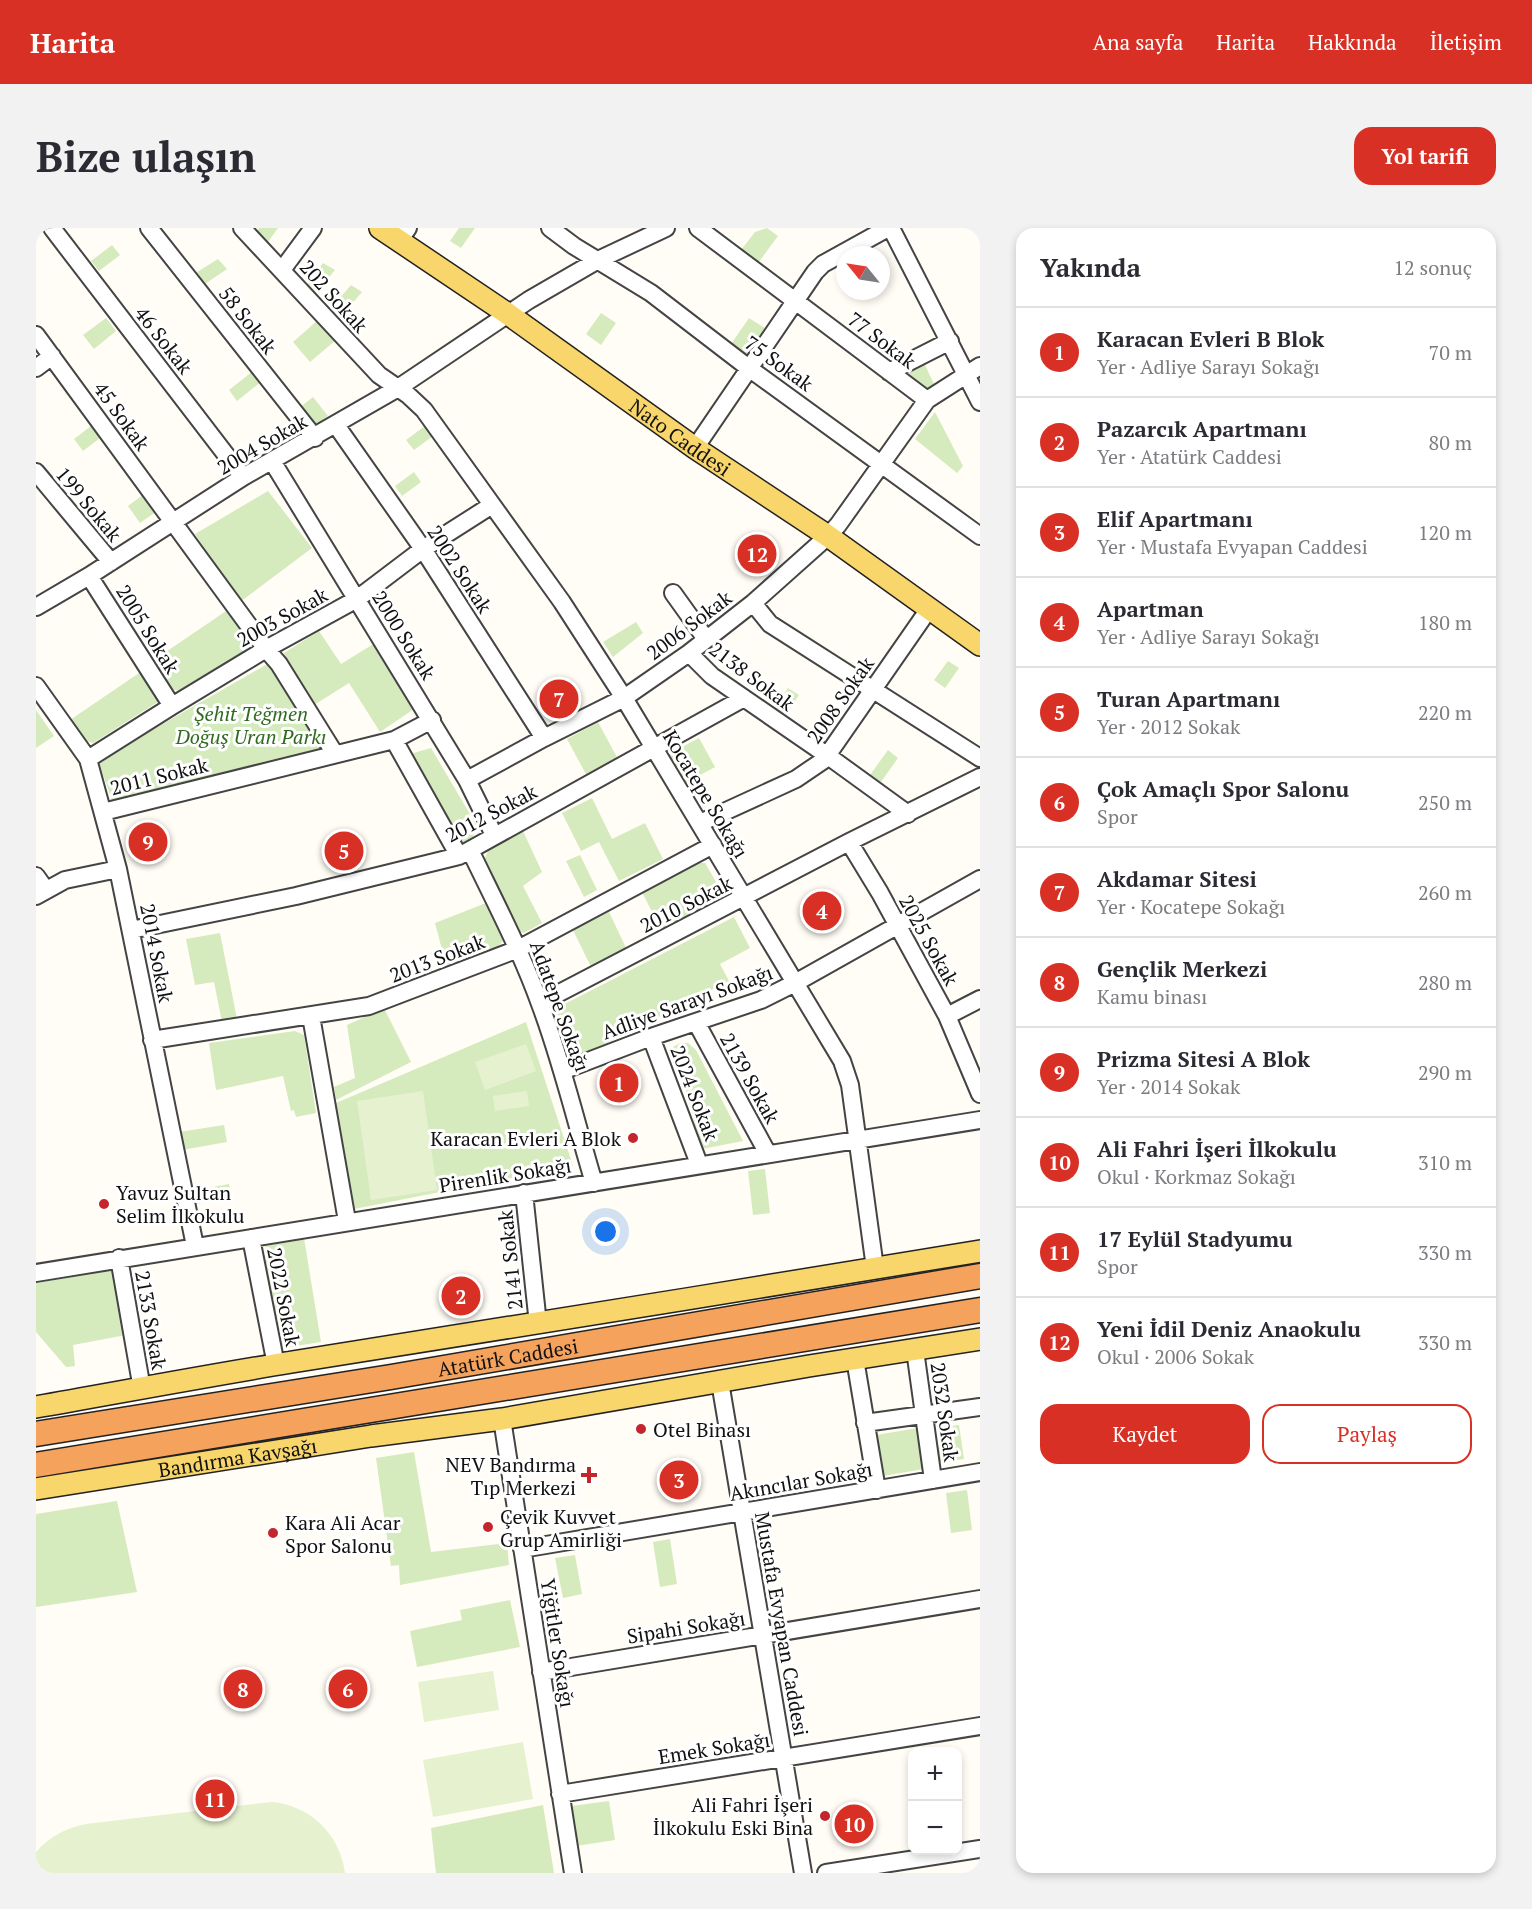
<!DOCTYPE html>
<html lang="tr">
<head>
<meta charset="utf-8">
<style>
	:root { --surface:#fff; --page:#f2f2f3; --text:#2b2b33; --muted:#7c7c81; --line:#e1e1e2; --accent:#d93025 }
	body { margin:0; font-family:"PT Serif",serif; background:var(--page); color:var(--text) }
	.controls { position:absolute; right:18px; bottom:18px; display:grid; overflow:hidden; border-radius:12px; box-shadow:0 3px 9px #0003 }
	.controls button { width:54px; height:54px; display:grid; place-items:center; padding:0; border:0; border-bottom:2px solid var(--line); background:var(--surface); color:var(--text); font:30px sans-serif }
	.compass { position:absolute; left:800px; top:18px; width:54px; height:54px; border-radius:50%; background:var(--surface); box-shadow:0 3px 9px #0003; rotate:300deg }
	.you { position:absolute; left:570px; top:1004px; width:21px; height:21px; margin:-15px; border:4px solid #fff; border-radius:50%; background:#1a73e8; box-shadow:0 0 0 9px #1a73e833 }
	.badge { display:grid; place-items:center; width:39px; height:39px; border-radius:50%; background:var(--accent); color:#fff; font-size:20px; font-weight:700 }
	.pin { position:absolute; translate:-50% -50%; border:3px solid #fff; box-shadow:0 2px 6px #0006 }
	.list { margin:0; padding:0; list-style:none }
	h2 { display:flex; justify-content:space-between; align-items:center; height:78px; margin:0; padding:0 24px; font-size:26px }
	h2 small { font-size:20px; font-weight:400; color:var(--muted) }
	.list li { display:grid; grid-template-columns:39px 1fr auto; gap:18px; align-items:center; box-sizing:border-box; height:90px; padding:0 24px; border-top:2px solid var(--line) }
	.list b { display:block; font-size:22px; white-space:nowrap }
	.list p { margin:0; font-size:20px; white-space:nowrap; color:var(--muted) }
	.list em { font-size:20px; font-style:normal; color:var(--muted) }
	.actions { display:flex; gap:12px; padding:18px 24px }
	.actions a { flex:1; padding:14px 0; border:2px solid var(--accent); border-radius:18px; text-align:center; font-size:21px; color:var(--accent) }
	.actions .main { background:var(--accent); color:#fff }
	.map { position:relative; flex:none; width:944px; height:1645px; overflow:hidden; border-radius:18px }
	header { display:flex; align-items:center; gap:36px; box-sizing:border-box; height:84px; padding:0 30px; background:var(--accent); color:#fff }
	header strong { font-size:28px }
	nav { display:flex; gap:33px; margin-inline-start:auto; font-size:21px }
	.intro { display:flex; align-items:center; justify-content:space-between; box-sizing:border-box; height:144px; padding:0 36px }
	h1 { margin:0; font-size:42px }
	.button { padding:15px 27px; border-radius:18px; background:var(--accent); color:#fff; font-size:21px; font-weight:700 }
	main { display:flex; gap:36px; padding:0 36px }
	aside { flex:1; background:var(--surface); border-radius:18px; box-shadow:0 3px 9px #0003 }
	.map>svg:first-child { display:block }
	.green { fill:#d5ebbd }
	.pitch { fill:#e6f2cf }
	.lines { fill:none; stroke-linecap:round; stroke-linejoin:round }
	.minor-casing { stroke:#444; stroke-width:20 }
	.major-casing { stroke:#222; stroke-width:24 }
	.highway-casing { stroke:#222; stroke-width:27 }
	.minor { stroke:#fff; stroke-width:16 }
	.major { stroke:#f9d66b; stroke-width:21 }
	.highway { stroke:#f5a25d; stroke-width:24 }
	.poi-dot { fill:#c4262e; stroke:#fff; stroke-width:2 }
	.labels { text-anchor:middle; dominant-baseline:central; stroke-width:6; stroke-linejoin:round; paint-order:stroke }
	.street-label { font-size:20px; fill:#111; stroke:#fff }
	.park-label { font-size:20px; font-style:italic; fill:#2f6b1f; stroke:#fff }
	.poi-label { font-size:20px; fill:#111; stroke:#fff; text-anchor:start }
</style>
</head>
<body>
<header>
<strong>Harita</strong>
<nav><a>Ana sayfa</a><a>Harita</a><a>Hakkında</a><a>İletişim</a></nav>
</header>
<div class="intro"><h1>Bize ulaşın</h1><a class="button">Yol tarifi</a></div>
<main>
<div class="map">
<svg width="944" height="1645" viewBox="0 0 944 1645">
	<rect width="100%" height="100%" fill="#fffdf5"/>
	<path class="green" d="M223,0H242L229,18L218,7Z
		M423,0H439L425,20L414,13Z
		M731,0L742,8L722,35L705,22L719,4Z
		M76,17L84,27L63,43L55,33Z
		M182,31L191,41L169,56L161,44Z
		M287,35L299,42L278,67L270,58Z
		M315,57L326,64L302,92L292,84Z
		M565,85L580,95L565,117L550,106Z
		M70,90L80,103L58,121L47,107Z
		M713,90L729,100L711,128L695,116Z
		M282,92L300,112L274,134L257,114Z
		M888,135L899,158L892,162L872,149L869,145Z
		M217,143L226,153L201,173L193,162Z
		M277,169L292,188L277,199L263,180Z
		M899,184L927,238L921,245L879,211Z
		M59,195L68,207L47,223L38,211Z
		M389,198L397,208L378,222L370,212Z
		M378,244L385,254L366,268L359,258Z
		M232,263L276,320L204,374L159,306Z
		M108,266L121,283L104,295L92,278Z
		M193,381L217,413L216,420L144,463L135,461L118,432Z
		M600,394L607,405L577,429L567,414Z
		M283,403L305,436L339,415L378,481L344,504L313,455L278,477L249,432L248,425Z
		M912,433L923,440L909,460L898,452Z
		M233,435L289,525L83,575L76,572L62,533Z
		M106,443L125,472L57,515L51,513L34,492Z
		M752,460L763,467L747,490L736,483Z
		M0,482L18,508L0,520Z
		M562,494L583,533L552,550L531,511Z
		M663,510L679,539L648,556L633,526Z
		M395,520L441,598L436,611L423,622L374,526Z
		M852,522L862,530L845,554L834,547Z
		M556,570L576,611L609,595L627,631L583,653L563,614L545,623L526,585Z
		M487,603L506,644L487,658L506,695L488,705L482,703L447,634L453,621Z
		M544,627L561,662L548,669L530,633Z
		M658,635H669L690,671L627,706L606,664Z
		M450,675L466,705L467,712L463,718L410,737L399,695Z
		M573,684L592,724L556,741L537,702Z
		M698,689L714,720L684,736L693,753L544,829L519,781Z
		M184,705L201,791L186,794L178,754L159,757L150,711Z
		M348,780L375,834L300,872L298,859L319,850L311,797Z
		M490,794L537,938L318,981L300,875Z
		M259,803L268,807L280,885L260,889L258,882L255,883L247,848L180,862L173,815Z
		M644,815H652L660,822L707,913L666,921L637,819Z
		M188,897L191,914L146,922L143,904Z
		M729,941L734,985L717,987L712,943Z
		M193,956L196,970L159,976L156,963Z
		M268,1010L285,1114L247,1120L242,1115L228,1023L230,1018Z
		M76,1042L90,1107L37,1117L39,1138L30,1139L0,1104V1055Z
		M923,1197L928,1231L898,1235L896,1219L908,1217L905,1199Z
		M882,1200L888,1241L841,1249L834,1208Z
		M378,1224L395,1324L471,1315L473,1337L364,1357L363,1337L355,1338L340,1230Z
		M931,1262L936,1302L915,1305L910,1265Z
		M81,1273L101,1364L0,1379V1286Z
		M634,1311L641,1356L624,1359L617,1314Z
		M539,1327L546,1366L527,1370L519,1330Z
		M474,1372L484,1419L381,1439L374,1403L426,1392L424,1382Z
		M573,1573L579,1612L540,1618L535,1578Z
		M507,1577L518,1645H400L395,1600Z"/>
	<path class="pitch" d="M490,816L500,843L449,862L439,834Z
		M387,863L401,962L335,972L321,873Z
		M491,863L493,878L459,883L457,868Z
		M457,1443L463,1482L388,1494L382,1454Z
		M487,1514L497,1571L397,1589L387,1532Z
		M235,1574C274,1577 304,1606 309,1645H0V1624C14,1608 30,1600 50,1596Z"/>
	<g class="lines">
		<g class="minor-casing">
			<path id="minor" d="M16,0L207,249
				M113,0L279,210
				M206,0L343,147L372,167L388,182L526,374L588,470L806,833L814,857L839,1040
				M514,0L538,18L615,65L714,141L944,308
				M662,0L891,172
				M855,0L944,174
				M363,13L372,0
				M246,42L277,0
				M0,107L230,421L243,436L299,526
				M0,140L16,128
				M853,144L914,113
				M300,197L387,321L508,510
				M659,220L779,44L787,36L852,0
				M236,233L431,552L458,607
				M0,244L75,334
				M53,348L136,478
				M637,365L670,411
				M717,375L734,396L944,530
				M0,379L53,348L207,249L362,160L493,72L562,32L630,0
				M653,425L676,448L792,528L872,586
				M0,458L52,531L82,641L159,1018
				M358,512L423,628
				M52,531L136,478L230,421L321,371L387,321L456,277
				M431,552L508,510L588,470L653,425L717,375L792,308L802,297L891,172L944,138
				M67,584L358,512L396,492
				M664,595L760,551L788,532L893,381
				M813,614L844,665L911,788L944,866
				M434,622C458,672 485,723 504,776C526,834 540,895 558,955
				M0,648L10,662
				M0,668L29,652L82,641
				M95,702L260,668L423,628L708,470
				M504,775L813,614L944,549
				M275,788L311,993
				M911,788L944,771
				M660,794L732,926
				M615,809L663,936
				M116,812L333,778L482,721L677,617
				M526,843L615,809L725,772L759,755L944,651
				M488,965L502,1096
				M215,1010L240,1137
				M83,1030L106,1161
				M0,1045L944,892
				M879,1122L897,1252
				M819,1131L841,1262
				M684,1154L767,1645
				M466,1191L537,1645
				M829,1195L944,1179
				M486,1321L944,1244
				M505,1444L944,1371
				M524,1566L944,1498
				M790,1645L944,1621"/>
		</g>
		<g class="major-casing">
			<g id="major">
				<path id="s1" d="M344,0L472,86L659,220L792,308L944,417"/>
				<path d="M0,1179C85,1164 170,1148 256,1134C485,1098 715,1061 944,1023"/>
				<path id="s2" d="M0,1261L335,1208L466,1191L773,1138L944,1111"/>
			</g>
		</g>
		<g class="highway-casing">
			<g id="highway">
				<path id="s3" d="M0,1206L355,1149L944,1048"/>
				<path d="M0,1237L944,1082"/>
			</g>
		</g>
		<use href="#minor" class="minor"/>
		<use href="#major" class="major"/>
		<use href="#highway" class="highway"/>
	</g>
	<g class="poi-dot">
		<circle cx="597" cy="910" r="6"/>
		<circle cx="68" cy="976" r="6"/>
		<circle cx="605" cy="1201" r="6"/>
		<path d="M550 1238h6v6h6v6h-6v6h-6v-6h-6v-6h6z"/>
		<circle cx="452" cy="1299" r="6"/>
		<circle cx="237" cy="1305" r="6"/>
		<circle cx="789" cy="1588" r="6"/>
	</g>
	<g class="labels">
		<g class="street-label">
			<text transform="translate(298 68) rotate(48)">202 Sokak</text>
			<text transform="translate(212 92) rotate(52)">58 Sokak</text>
			<text transform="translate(128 112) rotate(52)">46 Sokak</text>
			<text transform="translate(846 112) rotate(37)">77 Sokak</text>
			<text transform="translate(743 135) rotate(36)">75 Sokak</text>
			<text transform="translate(86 188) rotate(54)">45 Sokak</text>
			<text stroke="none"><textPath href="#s1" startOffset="366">Nato Caddesi</textPath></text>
			<text transform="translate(226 216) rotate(-30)">2004 Sokak</text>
			<text transform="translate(53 276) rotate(50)">199 Sokak</text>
			<text transform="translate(424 341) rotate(57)">2002 Sokak</text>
			<text transform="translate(246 389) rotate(-29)">2003 Sokak</text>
			<text transform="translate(653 397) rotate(-37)">2006 Sokak</text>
			<text transform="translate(112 401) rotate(58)">2005 Sokak</text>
			<text transform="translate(368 407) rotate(58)">2000 Sokak</text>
			<text transform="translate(716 448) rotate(37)">2138 Sokak</text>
			<text transform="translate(804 472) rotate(-55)">2008 Sokak</text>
			<text transform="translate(123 548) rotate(-14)">2011 Sokak</text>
			<text transform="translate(670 566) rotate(59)">Kocatepe Sokağı</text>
			<text transform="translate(455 585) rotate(-28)">2012 Sokak</text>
			<text transform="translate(650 676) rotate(-27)">2010 Sokak</text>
			<text transform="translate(893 712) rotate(61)">2025 Sokak</text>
			<text transform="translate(121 725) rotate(79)">2014 Sokak</text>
			<text transform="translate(401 730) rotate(-21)">2013 Sokak</text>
			<text transform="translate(651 774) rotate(-20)">Adliye Sarayı Sokağı</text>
			<text transform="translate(524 778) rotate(70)">Adatepe Sokağı</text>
			<text transform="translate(714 850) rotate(61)">2139 Sokak</text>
			<text transform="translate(659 865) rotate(69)">2024 Sokak</text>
			<text transform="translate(469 947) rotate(-9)">Pirenlik Sokağı</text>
			<text transform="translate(474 1032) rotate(-96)">2141 Sokak</text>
			<text transform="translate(248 1069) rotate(79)">2022 Sokak</text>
			<text transform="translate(115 1092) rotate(80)">2133 Sokak</text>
			<text stroke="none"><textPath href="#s3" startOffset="478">Atatürk Caddesi</textPath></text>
			<text transform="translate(909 1184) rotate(82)">2032 Sokak</text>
			<text stroke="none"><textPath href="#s2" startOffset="204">Bandırma Kavşağı</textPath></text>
			<text transform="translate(765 1253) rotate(-10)">Akıncılar Sokağı</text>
			<text transform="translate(746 1396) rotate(80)">Mustafa Evyapan Caddesi</text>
			<text transform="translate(650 1399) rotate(-9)">Sipahi Sokağı</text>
			<text transform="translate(522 1415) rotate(81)">Yiğitler Sokağı</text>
			<text transform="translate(678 1520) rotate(-9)">Emek Sokağı</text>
		</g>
		<g class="park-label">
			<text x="215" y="485">Şehit Teğmen<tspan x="215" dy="23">Doğuş Uran Parkı</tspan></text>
		</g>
		<g class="poi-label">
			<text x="585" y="910" text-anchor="end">Karacan Evleri A Blok</text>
			<text x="80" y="964">Yavuz Sultan<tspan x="80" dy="23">Selim İlkokulu</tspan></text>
			<text x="617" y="1201">Otel Binası</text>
			<text x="540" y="1236" text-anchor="end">NEV Bandırma<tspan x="540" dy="23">Tıp Merkezi</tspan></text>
			<text x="464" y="1288">Çevik Kuvvet<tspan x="464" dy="23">Grup Amirliği</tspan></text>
			<text x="249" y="1294">Kara Ali Acar<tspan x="249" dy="23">Spor Salonu</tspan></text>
			<text x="777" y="1576" text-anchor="end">Ali Fahri İşeri<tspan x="777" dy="23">İlkokulu Eski Bina</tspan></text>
		</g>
	</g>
</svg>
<div class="controls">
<button>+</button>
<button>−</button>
</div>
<svg class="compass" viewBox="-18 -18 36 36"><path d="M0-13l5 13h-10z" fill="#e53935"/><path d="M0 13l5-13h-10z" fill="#7c7c81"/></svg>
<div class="you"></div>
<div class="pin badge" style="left:583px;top:855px">1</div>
<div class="pin badge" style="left:425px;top:1068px">2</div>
<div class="pin badge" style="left:643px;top:1252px">3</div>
<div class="pin badge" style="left:786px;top:683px">4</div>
<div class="pin badge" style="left:308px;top:623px">5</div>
<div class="pin badge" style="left:312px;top:1461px">6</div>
<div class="pin badge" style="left:523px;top:471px">7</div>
<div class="pin badge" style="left:207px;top:1461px">8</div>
<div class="pin badge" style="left:112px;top:614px">9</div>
<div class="pin badge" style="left:818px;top:1596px">10</div>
<div class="pin badge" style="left:179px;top:1571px">11</div>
<div class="pin badge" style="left:721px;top:326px">12</div>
</div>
<aside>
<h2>Yakında<small>12 sonuç</small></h2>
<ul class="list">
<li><span class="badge">1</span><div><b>Karacan Evleri B Blok</b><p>Yer · Adliye Sarayı Sokağı</p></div><em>70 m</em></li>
<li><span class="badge">2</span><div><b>Pazarcık Apartmanı</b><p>Yer · Atatürk Caddesi</p></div><em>80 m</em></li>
<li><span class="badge">3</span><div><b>Elif Apartmanı</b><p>Yer · Mustafa Evyapan Caddesi</p></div><em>120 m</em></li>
<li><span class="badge">4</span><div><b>Apartman</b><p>Yer · Adliye Sarayı Sokağı</p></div><em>180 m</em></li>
<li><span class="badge">5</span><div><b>Turan Apartmanı</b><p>Yer · 2012 Sokak</p></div><em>220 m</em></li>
<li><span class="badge">6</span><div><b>Çok Amaçlı Spor Salonu</b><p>Spor</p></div><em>250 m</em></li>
<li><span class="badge">7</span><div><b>Akdamar Sitesi</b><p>Yer · Kocatepe Sokağı</p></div><em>260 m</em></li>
<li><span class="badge">8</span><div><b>Gençlik Merkezi</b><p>Kamu binası</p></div><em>280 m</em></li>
<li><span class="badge">9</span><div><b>Prizma Sitesi A Blok</b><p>Yer · 2014 Sokak</p></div><em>290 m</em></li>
<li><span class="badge">10</span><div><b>Ali Fahri İşeri İlkokulu</b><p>Okul · Korkmaz Sokağı</p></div><em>310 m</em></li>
<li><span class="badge">11</span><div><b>17 Eylül Stadyumu</b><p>Spor</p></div><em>330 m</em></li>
<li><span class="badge">12</span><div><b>Yeni İdil Deniz Anaokulu</b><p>Okul · 2006 Sokak</p></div><em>330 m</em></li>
</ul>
<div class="actions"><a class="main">Kaydet</a><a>Paylaş</a></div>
</aside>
</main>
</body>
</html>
